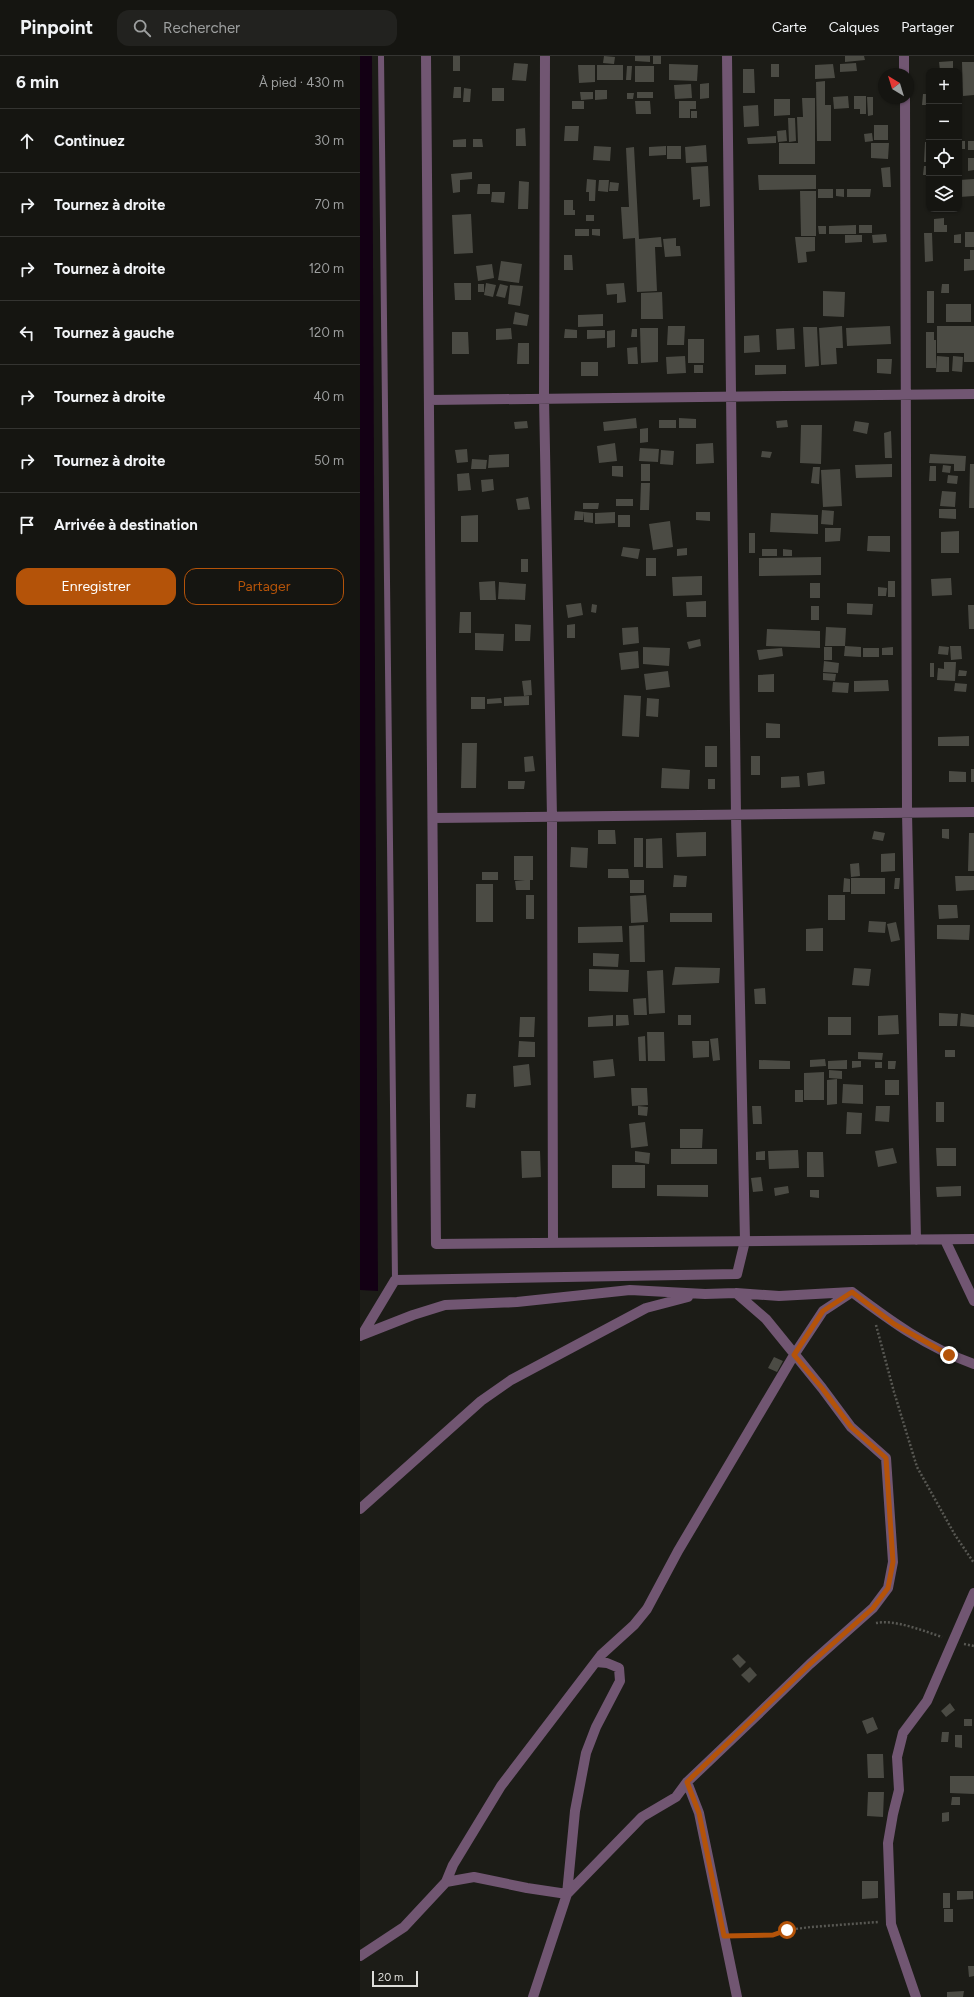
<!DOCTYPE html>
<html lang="fr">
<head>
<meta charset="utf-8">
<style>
	:root { --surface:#151511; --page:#22221f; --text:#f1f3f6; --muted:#9d9f9f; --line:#343431; --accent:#b45309 }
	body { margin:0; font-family:Figtree,sans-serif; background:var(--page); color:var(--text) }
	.controls { position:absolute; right:12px; top:12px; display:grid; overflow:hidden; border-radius:8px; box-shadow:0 1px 3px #0004 }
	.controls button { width:36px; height:36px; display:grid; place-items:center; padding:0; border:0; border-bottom:1px solid var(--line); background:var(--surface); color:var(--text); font:20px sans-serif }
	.compass { position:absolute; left:518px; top:12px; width:36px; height:36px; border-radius:50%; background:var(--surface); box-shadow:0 1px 3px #0004; rotate:322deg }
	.scale { position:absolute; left:12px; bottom:10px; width:46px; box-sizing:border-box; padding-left:4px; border:2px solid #dededa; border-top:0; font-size:11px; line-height:14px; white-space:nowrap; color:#dededa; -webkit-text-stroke:3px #1c1c17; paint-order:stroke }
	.stop { position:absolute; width:12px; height:12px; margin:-9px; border:3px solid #b45309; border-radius:50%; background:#fff }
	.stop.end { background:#b45309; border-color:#fff; box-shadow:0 1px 4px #0008 }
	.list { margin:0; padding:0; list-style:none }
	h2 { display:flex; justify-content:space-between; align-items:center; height:52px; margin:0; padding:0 16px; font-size:17px }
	h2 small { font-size:13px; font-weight:400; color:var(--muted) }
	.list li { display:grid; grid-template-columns:26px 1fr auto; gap:12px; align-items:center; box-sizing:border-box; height:64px; padding:0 16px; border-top:1px solid var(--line) }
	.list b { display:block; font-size:15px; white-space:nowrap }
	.list em { font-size:13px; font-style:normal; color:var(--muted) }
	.actions { display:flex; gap:8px; padding:12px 16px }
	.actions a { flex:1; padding:9px 0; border:1px solid var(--accent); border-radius:12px; text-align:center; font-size:14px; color:var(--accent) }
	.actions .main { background:var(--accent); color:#fff }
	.icon { flex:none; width:22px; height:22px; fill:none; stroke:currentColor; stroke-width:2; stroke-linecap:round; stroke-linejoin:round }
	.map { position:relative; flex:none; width:614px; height:1941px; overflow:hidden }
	header { display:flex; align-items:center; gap:24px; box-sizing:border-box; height:56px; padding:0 20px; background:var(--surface); border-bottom:1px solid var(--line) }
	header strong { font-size:19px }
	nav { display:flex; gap:22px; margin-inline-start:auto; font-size:14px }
	.search { width:280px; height:36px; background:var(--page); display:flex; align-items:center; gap:10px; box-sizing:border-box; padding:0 14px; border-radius:12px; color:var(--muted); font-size:15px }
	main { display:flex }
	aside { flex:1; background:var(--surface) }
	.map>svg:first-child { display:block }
	.water { fill:#130014 }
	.building { fill:#4b4b44 }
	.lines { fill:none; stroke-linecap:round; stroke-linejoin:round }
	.path { stroke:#585853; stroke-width:2.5; stroke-dasharray:2 2; stroke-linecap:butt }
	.service { stroke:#715672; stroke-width:6 }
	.minor { stroke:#715672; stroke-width:10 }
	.route { stroke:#b45309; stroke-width:5 }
</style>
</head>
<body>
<header>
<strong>Pinpoint</strong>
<div class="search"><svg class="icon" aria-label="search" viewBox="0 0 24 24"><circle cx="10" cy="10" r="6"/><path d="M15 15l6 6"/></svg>Rechercher</div>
<nav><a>Carte</a><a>Calques</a><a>Partager</a></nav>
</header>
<main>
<aside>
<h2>6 min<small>À pied · 430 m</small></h2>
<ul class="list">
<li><svg class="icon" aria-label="ahead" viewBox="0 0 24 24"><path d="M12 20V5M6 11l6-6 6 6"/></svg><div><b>Continuez</b></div><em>30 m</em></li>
<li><svg class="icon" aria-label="right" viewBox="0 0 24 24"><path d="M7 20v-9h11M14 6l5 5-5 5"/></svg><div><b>Tournez à droite</b></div><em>70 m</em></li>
<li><svg class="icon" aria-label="right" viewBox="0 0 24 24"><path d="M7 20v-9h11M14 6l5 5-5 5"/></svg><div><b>Tournez à droite</b></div><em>120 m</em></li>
<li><svg class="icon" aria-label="left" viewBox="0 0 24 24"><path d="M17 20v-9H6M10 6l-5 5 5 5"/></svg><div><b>Tournez à gauche</b></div><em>120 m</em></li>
<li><svg class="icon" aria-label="right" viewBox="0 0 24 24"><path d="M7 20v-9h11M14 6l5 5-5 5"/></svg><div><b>Tournez à droite</b></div><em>40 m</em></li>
<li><svg class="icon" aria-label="right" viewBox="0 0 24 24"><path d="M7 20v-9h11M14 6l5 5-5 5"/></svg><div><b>Tournez à droite</b></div><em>50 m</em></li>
<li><svg class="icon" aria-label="arrive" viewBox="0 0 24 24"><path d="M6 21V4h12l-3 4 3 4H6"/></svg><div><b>Arrivée à destination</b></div></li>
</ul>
<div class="actions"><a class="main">Enregistrer</a><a>Partager</a></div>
</aside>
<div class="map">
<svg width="614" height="1941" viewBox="0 0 614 1941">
	<rect width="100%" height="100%" fill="#1c1c17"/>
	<path class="water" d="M0,0H12L18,1235L0,1234Z"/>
	<path class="building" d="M93,0H100V15H93Z
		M244,0L255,1L254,8L243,7Z
		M275,0H290V6L275,5Z
		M293,0H301V8H293Z
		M485,0H504L505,4L485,6Z
		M593,5V14L580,15L579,6Z
		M602,6H614V39L603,40Z
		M154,7L168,8L166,25L152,24Z
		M496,7L497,15L480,16V8Z
		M309,8L338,9L337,25L309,24Z
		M411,8H419V21H411Z
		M473,8L475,22L455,23V9Z
		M218,9H235V26L219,27Z
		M237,9H263V24H237Z
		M267,10H272L271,24H266Z
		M275,10H294V26H275Z
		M383,13H394L395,37H383Z
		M465,25V49H471V85H457L456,26Z
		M349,27V42L340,43V28Z
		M331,28L332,42L315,43L314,29Z
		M94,31H101V42H93Z
		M104,32L111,33L110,46H103Z
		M132,32H144V45H132Z
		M235,34H247V43L235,44Z
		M220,36H233V43L221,44Z
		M277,36H293V42H277Z
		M267,37H274L273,43H267Z
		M563,38H569V49H562Z
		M488,40L489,52L474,53L473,41Z
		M494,40H506V58H500V53H494Z
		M507,41H513V59L508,60Z
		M442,42H455V108H419V87H438L437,61H443Z
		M414,43H430V59L414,60Z
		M212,45H224V53H212Z
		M275,45H290L291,58H276Z
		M319,45H336V53H330V62H319Z
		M398,49L399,70L384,71L383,50Z
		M331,55H337V62H331Z
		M428,62H435L436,85L429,86Z
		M514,69H528V84H514Z
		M205,70H219L218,85H204Z
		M165,72L166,90H156V73Z
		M426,74L427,85L418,86L417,75Z
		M512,77L513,85L505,86L504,78Z
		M416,80V87L388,88L387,82Z
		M106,83V91H93V84Z
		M113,83H122L123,91H113Z
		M599,85H605V93H599Z
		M608,85H614V94H608Z
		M565,86H569V106H564Z
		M511,87H529L528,103L511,102Z
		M346,89L347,106L326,107L325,91Z
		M234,90L251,91L250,105L233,104Z
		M306,90V99L289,100V91Z
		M307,90H321V103H307Z
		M274,91L279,183L301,181L302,191H295L297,235L277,236L275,182L263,183L261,151H269L266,92Z
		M608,102H614V114L608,115Z
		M348,110L350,150L340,151V143L333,144L331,111Z
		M564,110H569V119H563Z
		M530,111L531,131H523L521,112Z
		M112,116V123L100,124V136L93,137L91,118Z
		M398,119H456V133L399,134Z
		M227,123L236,124L235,145H229V136H226Z
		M614,123V140L599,141V124Z
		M239,124H249L248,136L238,135Z
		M159,125L169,126L168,153H158Z
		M250,126L259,127L258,135H249Z
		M118,128H130V138H117Z
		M458,133H473V142H458Z
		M476,133H484V141L476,140Z
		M487,133H511L510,141H487Z
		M440,135H456V180H441Z
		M132,136H145L144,147L131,146Z
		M204,144H213V154H215V159H204Z
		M111,158L113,197L94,198L92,159Z
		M226,159H234V165H226Z
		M584,162V169H587V176H574V163Z
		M496,169V178H469V170Z
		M499,169H512V177H499Z
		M458,170H466V178H459Z
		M215,173H229V180H215Z
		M232,173H240V180L232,179Z
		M605,176H614V191H605Z
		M564,177H572L573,205L565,206Z
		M526,178L527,186L513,187L512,179Z
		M601,178V187H594V179Z
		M485,179H502V186L485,187Z
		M435,181H455V195L446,196L447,206L438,207Z
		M316,182V190H320L321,200L305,201L303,183Z
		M610,194H614V214L604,215V203H610Z
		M204,199H212L213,214H204Z
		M141,205L162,208L159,227L138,224Z
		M132,208L134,222L118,225L116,210Z
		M94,227H111V244H95Z
		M126,227L136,229L133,241L124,239Z
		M264,227L266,246L257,247V238L247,239L246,228Z
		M118,228H124V236H118Z
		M140,228L148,230L145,242L136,240Z
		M582,228H589V237H581Z
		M150,229L163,230L160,250L148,248Z
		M463,235L485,236L484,261L463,260Z
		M567,235H574V267H567Z
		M302,236L303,263H281V237Z
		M586,248H611V266H586Z
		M155,256L169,259L167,270L153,268Z
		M243,258V270L218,271V259Z
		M308,270H325L324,289H307Z
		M482,270L483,292H476L477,308L461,309L459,272Z
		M530,270L531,288L487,290L486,272Z
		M577,270H614V306H604V297H577Z
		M443,271H457L459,310L445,311Z
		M151,272L152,283L136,284V273Z
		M280,272H298V306L281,307Z
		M434,272L435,293L417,294L416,273Z
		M205,273L217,274V282H204Z
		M272,273H277V281H271Z
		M227,274H245V282L227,283Z
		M255,274V291L247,292V275Z
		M92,276H108L109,298H92Z
		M566,276H574V284H576V312H566Z
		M399,279L400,296L384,297V280Z
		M328,283H344V307H328Z
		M158,287H169V308H157Z
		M277,291L278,308H268L267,292Z
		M325,300L326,317L307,318L306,301Z
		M577,300L589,301V316H576Z
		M593,300L603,301L602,316L592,315Z
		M517,303H532L531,318L517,317Z
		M221,306H238V320H221Z
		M334,309H343V317H334Z
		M395,309H426V318L395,319Z
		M276,362L277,372L244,375L243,366Z
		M319,362L336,363V372H319Z
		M299,364H316V372H299Z
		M427,364L428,371L417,372L416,365Z
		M167,365L168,372L155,373L154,366Z
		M495,365L509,367L507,378L493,375Z
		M441,369H462L461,408L440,407Z
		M288,372V386L280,387V373Z
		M531,375L532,402H525L524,377Z
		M255,387L257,405L239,407L237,390Z
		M353,387L354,407L336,408V388Z
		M280,392L299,393L298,406L279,405Z
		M107,393L108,406L97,407L95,394Z
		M301,394L314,395L313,409L300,408Z
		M402,395L412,396L410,402L401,401Z
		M149,398V411L128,412L129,399Z
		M570,398L606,400L605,415H594V408L569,407Z
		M112,403L127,404L126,413H111Z
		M281,408H290V425H281Z
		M532,408V421L496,422L495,409Z
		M610,408H614V452H609Z
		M583,409L591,410L590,417L582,416Z
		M252,410H263V421L252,420Z
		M570,410H576V425H569Z
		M453,411H460L459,428L451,427Z
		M480,413L482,450L463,451L461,414Z
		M109,417L111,434L98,435L97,418Z
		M588,419L598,420L597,428L587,427Z
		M133,423L134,434L122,436L121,424Z
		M281,427H290L289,454H280Z
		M582,435L596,436L595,451L580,450Z
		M168,441L170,453L158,454L156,443Z
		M256,443H273V450H256Z
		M223,447H239L238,453H223Z
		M579,453H596V463L579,462Z
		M462,454L474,455L473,469L461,468Z
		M215,455L224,456L223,464H214Z
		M224,456L233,457V467L224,466Z
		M255,456V467L235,468V457Z
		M336,456H350V465L336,464Z
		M411,457L458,459V478L410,476Z
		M118,459V486H101V460Z
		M258,459H270V471H258Z
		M310,465L313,491L293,494L289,468Z
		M465,472H481L480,485L465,486Z
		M599,475V497H581V476Z
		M389,477H395V497H389Z
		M508,480H530V496L507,495Z
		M263,491L280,493L278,503L261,500Z
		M327,492V499L317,500V493Z
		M402,493H417V500H402Z
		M423,493L432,494V500H423Z
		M461,501V519L399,520V502Z
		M286,502H296V520H286Z
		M161,503H168V516H161Z
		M342,520V539L313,540L312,521Z
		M591,522L592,539L572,540L571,523Z
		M135,525L136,544H120L119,526Z
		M528,525H535V541H528Z
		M139,526L166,528L165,544L138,543Z
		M450,527H460V542H450Z
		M518,531L527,532L526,540H518Z
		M346,545V561H327L326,546Z
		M221,547L223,559L208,562L206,549Z
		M487,547L513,548L512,559L487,558Z
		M232,548L237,549L236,557L231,556Z
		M608,549H614V573H609Z
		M451,550H459V564H451Z
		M100,556H111V577H99Z
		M155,568L171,569L170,585H155Z
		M215,568V582H207V569Z
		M278,571L279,587L263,589L262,572Z
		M466,571L486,572L485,590H465Z
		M407,573L460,575V592L406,590Z
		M115,577L144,578L143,595L115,594Z
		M340,583L341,590L329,593L327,586Z
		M485,590L501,591V601L484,600Z
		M579,590L589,591L588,599L578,598Z
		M590,590H601L602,603L591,604Z
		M283,591L310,592L309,610L283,608Z
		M464,591H472V604H464Z
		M533,591V599H522V592Z
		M422,592L423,600L399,604L397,594Z
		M503,592H519V601H503Z
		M278,595L279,612L261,614L259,597Z
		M464,605L479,607L478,617L463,616Z
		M584,606H596L595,625L577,624L578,612L584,613Z
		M570,607H574V621H570Z
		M599,614L607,615L606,620H598Z
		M308,615L310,631L286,634L284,618Z
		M463,617L476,618L475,625L463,624Z
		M414,618V636H398V619Z
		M171,624L172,639L164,640L162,625Z
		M528,624L529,635L494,636V625Z
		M473,626L489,627L488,637L472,636Z
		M595,627L607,628L606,636L594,635Z
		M264,639L281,640L279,681L262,680Z
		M169,640V649L144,650V641Z
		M111,641H125V653H111Z
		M141,642L142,647L127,648V643Z
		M287,642L299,643L298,661L286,660Z
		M406,667L420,668V682H406Z
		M609,680V690H578V681Z
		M102,687H117L116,732H101Z
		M345,690H357V711H345Z
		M173,700L175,715L165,716L164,701Z
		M391,700H400V719H391Z
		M302,712L330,714L329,733L301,732Z
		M611,713H614V726H611Z
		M464,715L465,728L448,730L447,717Z
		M589,715L606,716V726H589Z
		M439,720L440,731L421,732V721Z
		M348,723H355V733H348Z
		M148,725H165L164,733H148Z
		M582,773H589V783L582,782Z
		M238,774H255L256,788H238Z
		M514,775L525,777L523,785L512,783Z
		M346,776V800L317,801L316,777Z
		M609,777H614V815H608Z
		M274,782H283V811H274Z
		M302,782L303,812H286V783Z
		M211,791L228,792L227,812L210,811Z
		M535,797V815L521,816V798Z
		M154,800H173V824H170V834H156L155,825L165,824H154Z
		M499,807L500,820L491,821L490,808Z
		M248,813H268L269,822H248Z
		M122,816H138V824H122Z
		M314,819L327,820L326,831H313Z
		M595,820H614V834L596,835Z
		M484,822L490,823V836H483Z
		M491,822H525V838H491Z
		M535,822H540L539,833H534Z
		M270,824H284V837H270Z
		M116,828H133V866H116Z
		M166,839H174V863H166Z
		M286,839L288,866L271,867L270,840Z
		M468,839H485V864H468Z
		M578,849H597L598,862L579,863Z
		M310,857H352V866H310Z
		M509,865L526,866L525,877L508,876Z
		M536,866L540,884L531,886L527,868Z
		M284,869L285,906H270L269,870Z
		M577,869H610L609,884L577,883Z
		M262,870L263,886L218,887V871Z
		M463,872V895H446V873Z
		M233,897L259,898L258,911L233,910Z
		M315,911L360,912L359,927L312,929Z
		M494,912L511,913L509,930L492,929Z
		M229,913L269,914L268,936L229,935Z
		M303,914L305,957L289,958L287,915Z
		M405,932L406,948H395L394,933Z
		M286,942L287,959H274L273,943Z
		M579,957L598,958L597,970H579Z
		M601,957L614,959V971L600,970Z
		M253,959V970L228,971V961Z
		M256,959H268L269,969L256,970Z
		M318,959H331V969H318Z
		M538,959L539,978L518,979V960Z
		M160,961H175L174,981H159Z
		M468,961H491V979H468Z
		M287,976H304L305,1005H288Z
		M285,980L286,1005H279L278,981Z
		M358,982L360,1004L353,1005L350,983Z
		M159,985L175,986V1001H158Z
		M332,985H349V1001L333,1002Z
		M585,994H595V1001H585Z
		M498,996L523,997L522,1004L498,1003Z
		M253,1003L255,1020L234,1022L233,1005Z
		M465,1003L466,1010L450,1011V1004Z
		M399,1004L430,1005V1013H399Z
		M487,1004V1013H468V1005Z
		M492,1005H501V1011L492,1012Z
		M528,1005H536L535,1013H528Z
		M515,1006H522V1012H515Z
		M169,1008L171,1029L154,1031L153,1010Z
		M469,1014L482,1015V1023L469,1022Z
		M464,1016V1044H444V1017Z
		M477,1023V1048L467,1049V1024Z
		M525,1024H539V1039H525Z
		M483,1028L503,1029V1048L482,1047Z
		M271,1032H287L288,1049L272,1050Z
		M435,1034H443V1046H435Z
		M107,1038H116L115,1052L106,1051Z
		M576,1046H584V1066H576Z
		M278,1050L288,1051L287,1060L278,1059Z
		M392,1050H401L402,1068H393Z
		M516,1050H530L529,1066L515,1065Z
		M487,1056L502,1057L501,1078H486Z
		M285,1066L288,1090L271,1092L269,1068Z
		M320,1073H343L342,1092H320Z
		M533,1092L537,1107L518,1111L515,1095Z
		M576,1092H596V1110H577Z
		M311,1093H357V1108H311Z
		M438,1094L439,1112L409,1113L408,1095Z
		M161,1095H180L181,1121L162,1122Z
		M275,1095L290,1097L289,1108L275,1106Z
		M405,1095V1104H396V1096Z
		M447,1096H463L464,1121H447Z
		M252,1109H285V1132H252Z
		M401,1121L403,1135L393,1136L391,1122Z
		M297,1129H348V1141L297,1140Z
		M428,1130L429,1137L415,1140L414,1132Z
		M601,1130V1140L577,1141L576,1131Z
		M450,1134H459V1142L450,1141Z
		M414,1301L423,1305L417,1316L408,1312Z
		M378,1598L386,1606L380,1612L372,1603Z
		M390,1611L397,1619L389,1627L381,1619Z
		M590,1647L595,1654L586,1661L581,1655Z
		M513,1661L518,1673L507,1678L502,1665Z
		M604,1663H612V1670H604Z
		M582,1676H589L588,1686H581Z
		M595,1679H602V1692L595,1691Z
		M507,1698H523L524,1722H508Z
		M590,1720H614V1738L590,1737Z
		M508,1736H524L523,1761L507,1760Z
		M592,1741H600V1749H591Z
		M589,1756V1765L582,1766V1757Z
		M502,1825H518V1842L502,1843Z
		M597,1835H613V1843L597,1844Z
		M583,1837H590V1852H583Z
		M584,1853H593V1866H584Z
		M608,1910H614V1920L609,1921Z
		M604,1935L603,1941H587V1936Z"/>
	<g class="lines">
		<path class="path" d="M516,1269L534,1336L557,1411L595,1479L614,1507
			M516,1567C534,1563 564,1575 582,1581
			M604,1588L614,1590
			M377,1880L413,1879L427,1874L451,1871L518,1866"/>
		<path class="service" d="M21,0L35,1224"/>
		<path class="minor" d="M66,0L76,1188L614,1183
			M185,0L184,342L192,761L193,1187
			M544,0V18
			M545,42L547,757L556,1184
			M69,344L614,338
			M73,762L614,756
			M585,1184L614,1245
			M2,1279L53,1259L85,1249L157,1246L270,1234L345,1238L376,1237L419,1240L492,1236C532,1266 566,1291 614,1308
			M0,1280L2,1279L35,1224L377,1218L385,1185L376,759L367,0
			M0,1453L121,1345L151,1324L286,1252L328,1241
			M327,1726L339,1757L377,1941
			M86,1826L114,1821L167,1832L207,1838
			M207,1838L282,1761L316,1741L327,1726L390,1666L450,1608L513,1552L528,1532L533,1506L526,1402L491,1371L462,1332L406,1263L376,1237
			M0,1900L44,1871L86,1826L93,1809L141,1730L241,1599L274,1569L287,1553L318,1495L434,1299L463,1255L492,1236
			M173,1941L207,1838L215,1755L226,1697L236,1671L260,1625L259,1612L247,1607L236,1606
			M556,1941L531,1868L528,1787L533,1758L539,1734L537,1701L543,1677L567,1645L614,1537"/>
	</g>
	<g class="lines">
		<path class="route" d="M427,1874L413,1879L364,1880L339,1757L327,1726L450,1608L513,1552L528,1532L533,1506L526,1402L491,1371L462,1332L434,1299L463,1255L492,1236L534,1268L589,1299"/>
	</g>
</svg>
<div class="controls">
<button>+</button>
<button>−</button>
<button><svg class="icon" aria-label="locate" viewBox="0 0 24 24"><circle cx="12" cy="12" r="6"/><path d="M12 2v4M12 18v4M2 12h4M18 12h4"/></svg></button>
<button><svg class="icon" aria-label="layers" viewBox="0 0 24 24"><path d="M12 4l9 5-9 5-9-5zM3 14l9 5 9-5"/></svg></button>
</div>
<svg class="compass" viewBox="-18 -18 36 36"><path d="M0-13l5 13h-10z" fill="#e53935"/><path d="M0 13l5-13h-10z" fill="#9d9f9f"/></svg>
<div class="scale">20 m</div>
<div class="stop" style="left:427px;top:1874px"></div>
<div class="stop end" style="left:589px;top:1299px"></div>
</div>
</main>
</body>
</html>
